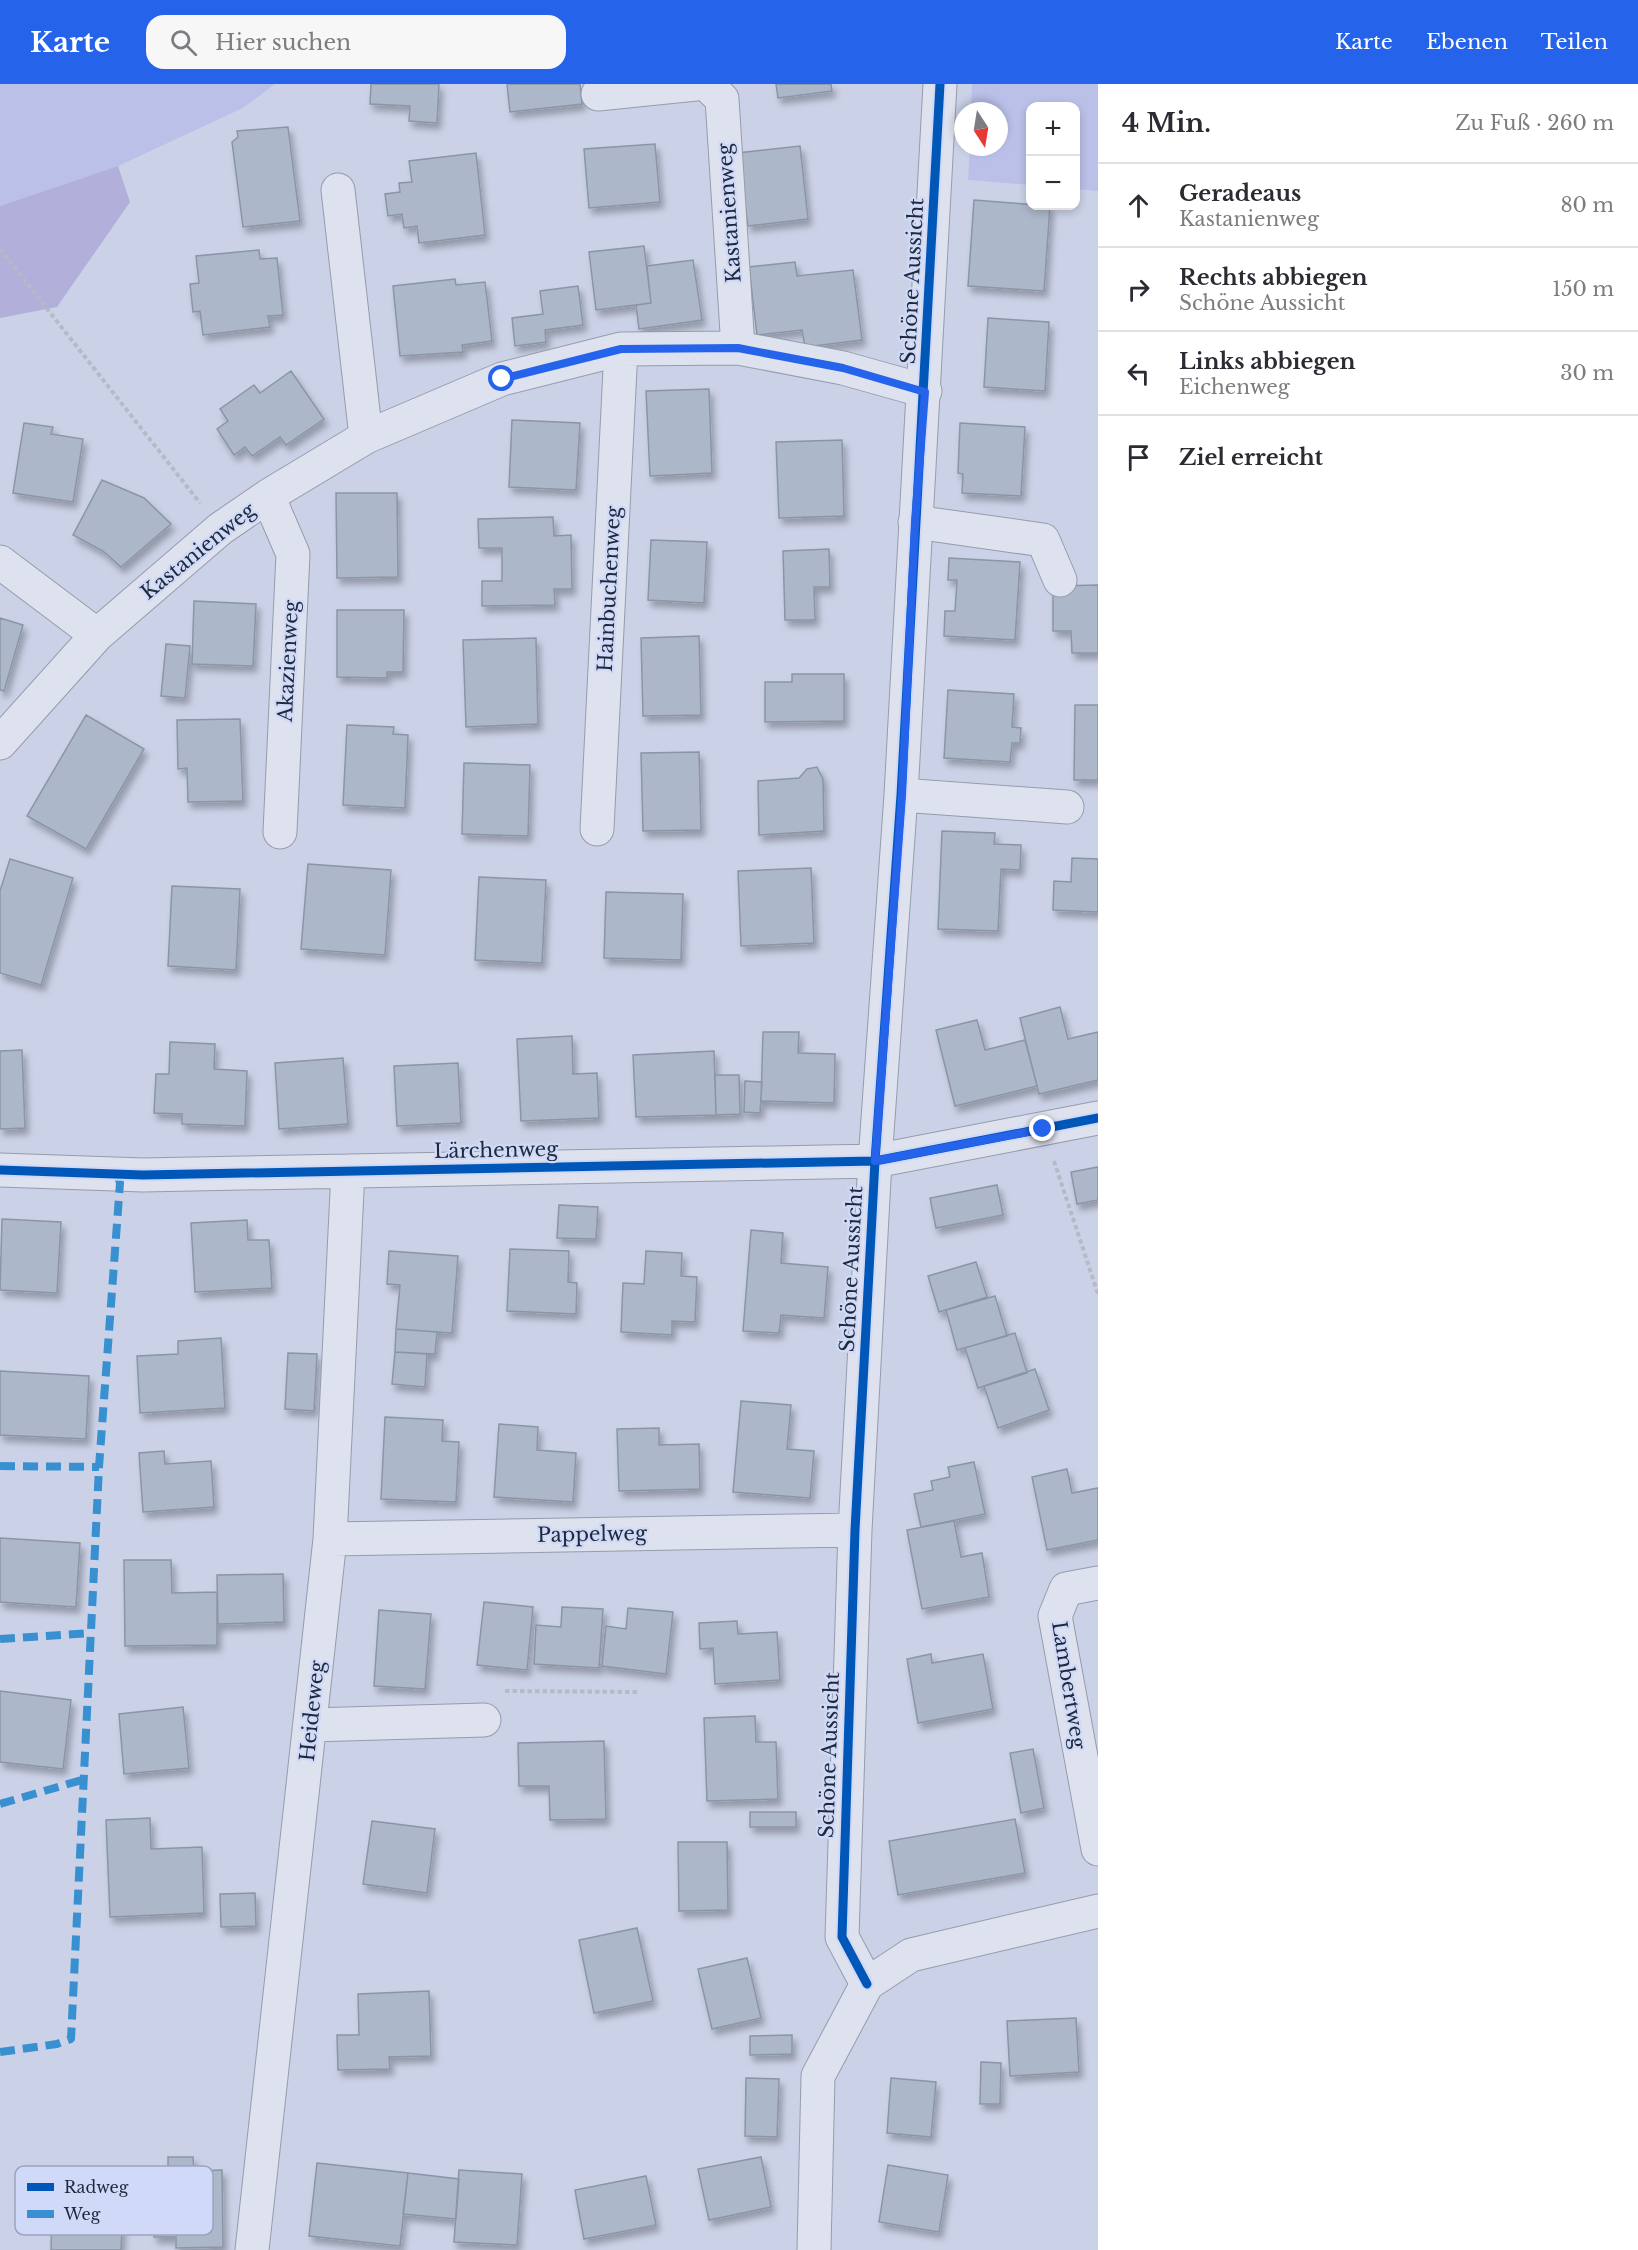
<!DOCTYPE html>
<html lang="de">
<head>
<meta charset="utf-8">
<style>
	:root { --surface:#fff; --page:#f7f7f7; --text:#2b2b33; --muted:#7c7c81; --line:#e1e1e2; --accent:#2563eb }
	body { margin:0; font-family:"Libre Baskerville",serif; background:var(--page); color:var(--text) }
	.controls { position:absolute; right:18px; top:18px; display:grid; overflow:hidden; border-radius:12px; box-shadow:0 3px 9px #0003 }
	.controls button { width:54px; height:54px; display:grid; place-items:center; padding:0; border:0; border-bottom:2px solid var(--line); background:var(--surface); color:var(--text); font:30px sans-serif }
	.compass { position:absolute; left:954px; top:18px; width:54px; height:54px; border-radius:50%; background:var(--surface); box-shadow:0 3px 9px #0003; rotate:168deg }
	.stop { position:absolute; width:18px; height:18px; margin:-14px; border:4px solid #2563eb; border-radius:50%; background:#fff }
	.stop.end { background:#2563eb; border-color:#fff; box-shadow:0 2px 6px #0008 }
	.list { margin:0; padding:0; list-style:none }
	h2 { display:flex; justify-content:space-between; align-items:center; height:78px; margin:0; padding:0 24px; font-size:26px }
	h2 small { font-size:20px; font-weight:400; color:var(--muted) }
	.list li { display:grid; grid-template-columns:39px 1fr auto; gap:18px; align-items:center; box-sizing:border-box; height:84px; padding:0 24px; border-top:2px solid var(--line) }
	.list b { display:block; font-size:22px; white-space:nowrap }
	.list p { margin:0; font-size:20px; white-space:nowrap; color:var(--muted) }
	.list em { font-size:20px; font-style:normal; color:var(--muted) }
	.icon { flex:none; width:33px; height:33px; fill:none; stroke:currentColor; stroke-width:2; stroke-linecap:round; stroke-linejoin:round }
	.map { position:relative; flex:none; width:1098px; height:2166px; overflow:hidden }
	header { display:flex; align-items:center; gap:36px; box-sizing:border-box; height:84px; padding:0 30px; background:var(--accent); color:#fff }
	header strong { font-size:28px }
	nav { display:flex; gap:33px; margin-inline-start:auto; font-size:21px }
	.search { width:420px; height:54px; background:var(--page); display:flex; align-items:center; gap:15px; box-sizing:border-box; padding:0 21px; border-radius:18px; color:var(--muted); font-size:22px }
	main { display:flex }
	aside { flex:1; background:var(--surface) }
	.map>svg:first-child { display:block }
	.farmland { fill:#bac0e8 }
	.green { fill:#b2afdb }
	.building { fill:#acb8ca; stroke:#8a96a7; stroke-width:1.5; filter:url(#shadow) }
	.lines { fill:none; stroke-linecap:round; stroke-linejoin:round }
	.minor-casing { stroke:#959cac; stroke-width:35 }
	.path { stroke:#b5bac7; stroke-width:4; stroke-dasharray:4.5 3; stroke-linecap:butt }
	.minor { stroke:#dee1ee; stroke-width:33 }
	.quiet { stroke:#3890d0; stroke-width:8; stroke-dasharray:15 8; stroke-linecap:butt }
	.cycleway-casing { stroke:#d0d9f8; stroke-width:13 }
	.cycleway { stroke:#0057b8; stroke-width:9 }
	.route { stroke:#2563eb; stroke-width:8 }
	.labels { text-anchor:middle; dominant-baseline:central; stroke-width:4.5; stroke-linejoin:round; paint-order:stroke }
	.street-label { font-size:20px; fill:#1c2a3b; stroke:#d0d9f8 }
	.key { fill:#d0d9f8; stroke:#9aa4bf; stroke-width:1.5 }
	.key-label { font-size:16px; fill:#1c2a3b }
</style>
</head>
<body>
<header>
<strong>Karte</strong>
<div class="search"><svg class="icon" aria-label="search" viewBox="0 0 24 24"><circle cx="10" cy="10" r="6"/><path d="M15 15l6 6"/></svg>Hier suchen</div>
<nav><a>Karte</a><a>Ebenen</a><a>Teilen</a></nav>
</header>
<main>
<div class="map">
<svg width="1098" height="2166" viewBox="0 0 1098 2166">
	<defs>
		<filter id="shadow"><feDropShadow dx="3.5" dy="6" stdDeviation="3" flood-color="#0004"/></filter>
	</defs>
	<rect width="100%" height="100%" fill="#cbd2e7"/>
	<path class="farmland" d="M0,0H275L243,24L118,82L0,122Z
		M972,0H1098V107L1076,105V22H1030V101L968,96L970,63H999V27H971Z"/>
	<path class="green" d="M118,82L130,118L57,223L0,234V122Z"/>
	<path class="building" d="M371,0H439L437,39L409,37L410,22L370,20Z
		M507,0H580L582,20L510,28Z
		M776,0H831L832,7L778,14Z
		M288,43L300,137L243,143L232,58L238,53L237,47Z
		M655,60L660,118L589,124L584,65Z
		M800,62L808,135L748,142L737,69Z
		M476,69L485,151L419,159L417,142L404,144L402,130L388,132L385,110L400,108L399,99L412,98L409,77Z
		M974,116L1050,122L1044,207L968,202Z
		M644,162L651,219L596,226L589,168Z
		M259,166L260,175L277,174L283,231L268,232L270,243L203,251L200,227L193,228L190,200L199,199L196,172Z
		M693,176L702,236L639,245L636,221L651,219L647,182Z
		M795,178L797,192L853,186L862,256L805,263L802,246L757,251L749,183Z
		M455,195L456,201L485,198L492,257L462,261L463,268L400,272L393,202Z
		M578,202L583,241L545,246L546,258L515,262L512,234L543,230L540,207Z
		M988,234L1049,238L1045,307L984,303Z
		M291,287L324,335L286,361L280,353L252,372L245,363L234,371L217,345L228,337L220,325L254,301L260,309Z
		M709,305L712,389L650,392L646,307Z
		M512,336L580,339L576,406L509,403Z
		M24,339L53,343L51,350L83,355L73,418L13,409Z
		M960,339L1025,343L1021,412L962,409L963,390L958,389Z
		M842,356L844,432L779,434L776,358Z
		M102,396L144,414L171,440L121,483L103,467L73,451Z
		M336,409H397L398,493L337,494Z
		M553,433L554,452L571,451L572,505H554L555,521L482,522V497H502V464H479L478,435Z
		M651,456L707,458L704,519L648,516Z
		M829,465L830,503H814L815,536H785L783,467Z
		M949,474L1020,478L1015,556L944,552L945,527H955L957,496H948Z
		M1098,501V569H1072L1071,547H1053V502Z
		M194,517L256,520L253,582L192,580Z
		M337,526H404L403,588H387V594L337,593Z
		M0,534L23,541L4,607L0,606Z
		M699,552L701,631L643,632L641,554Z
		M536,554L538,640L466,643L463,556Z
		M166,560L190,562L185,614L161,612Z
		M792,590H844V637L765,638V598H792Z
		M948,606L1014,610L1012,643L1021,644L1020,659H1012L1010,678L944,674Z
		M1075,621H1098V696H1074Z
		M86,631L144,665L86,765L27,732Z
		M240,635L243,717L188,718L187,684L178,685L177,636Z
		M347,641L394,643L393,650L408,651L405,724L343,721Z
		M699,668L701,746L643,747L641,669Z
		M464,679L530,681L528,752L462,750Z
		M817,683L823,695L824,747L759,751L758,697L799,694L807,685Z
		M942,747L995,749L994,760L1021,761L1020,786L1001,785L998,847L938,845Z
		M1072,774L1098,775V828L1053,826L1054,797L1071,798Z
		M10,775L73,794L41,901L0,889V807Z
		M308,780L391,786L385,871L301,865Z
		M811,784L814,859L741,862L738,787Z
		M479,793L546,796L542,879L475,876Z
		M172,802L240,805L236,886L168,882Z
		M606,808L683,810L681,876L604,874Z
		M1060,923L1068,955L1098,948V996L1039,1010L1020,934Z
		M977,936L985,966L1025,956L1037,1002L955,1022L936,946Z
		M763,948H799L798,969L835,970L834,1019L761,1017Z
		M572,952L573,990L597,989L599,1034L521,1037L517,955Z
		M170,958L215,960L214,985L247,987L245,1042L182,1040V1030L154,1029L156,990H169Z
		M22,966L25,1044L0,1045V967Z
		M714,967L716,1031L636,1033L633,971Z
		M343,974L348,1040L279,1045L275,979Z
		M458,979L461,1039L397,1042L394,982Z
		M715,991H739L740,1030L716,1031Z
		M745,997L762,998L760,1029L744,1028Z
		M1098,1083V1116L1077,1120L1071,1088Z
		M997,1101L1003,1131L936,1144L930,1114Z
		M559,1121L598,1123L596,1155L557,1154Z
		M2,1135L61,1138L57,1209L0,1206Z
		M247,1136L248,1156H269L272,1204L195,1208L191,1139Z
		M751,1146L783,1149L781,1179L828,1183L824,1234L781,1231L779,1249L743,1247Z
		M510,1165L569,1167L568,1198L577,1199L576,1230L507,1227Z
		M389,1167L458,1172L452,1249L396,1245L400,1201L387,1200Z
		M646,1167L682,1169L681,1192L697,1193L695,1238L672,1237V1251L621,1248L623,1199L644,1200Z
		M976,1178L987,1213L939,1228L928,1192Z
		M995,1212L1007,1252L957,1266L946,1226Z
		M396,1245L437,1248L435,1270L395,1268Z
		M1015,1249L1027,1289L978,1304L965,1264Z
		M221,1254L225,1324L140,1329L137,1272L178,1270V1257Z
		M395,1268L427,1270L425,1303L392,1300Z
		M288,1269L317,1270L314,1327L285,1325Z
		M1035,1285L1049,1326L998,1344L984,1302Z
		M0,1287L89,1292L86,1355L0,1351Z
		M741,1317L791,1321L787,1365L814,1367L810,1414L733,1408Z
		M385,1333L443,1336L442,1357L459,1358L456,1418L381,1415Z
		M499,1340L538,1343L537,1366L576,1369L573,1418L494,1413Z
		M659,1344V1361L699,1360L700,1405L619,1407L617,1345Z
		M164,1367L165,1380L211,1377L214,1423L143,1428L139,1369Z
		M974,1378L985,1430L921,1443L914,1410L933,1406L931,1397L950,1393L948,1383Z
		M1067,1385L1072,1409L1098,1404V1456L1047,1466L1032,1393Z
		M954,1437L961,1473L982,1469L989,1513L922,1525L907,1446Z
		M0,1454L80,1459L76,1523L0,1518Z
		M124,1476H171L172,1509L217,1508V1561L125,1562Z
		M283,1490L284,1538L218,1540L217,1491Z
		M484,1518L533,1523L527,1586L477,1581Z
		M562,1523L603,1525L599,1584L534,1580L536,1541L561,1543Z
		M628,1524L673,1528L666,1590L602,1582L606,1542L626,1545Z
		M379,1526L431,1530L425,1605L374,1602Z
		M737,1537L738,1550L777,1548L780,1596L715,1600L713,1564L700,1565L699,1539Z
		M931,1570L932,1579L983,1570L993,1625L918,1639L907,1575Z
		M0,1607L71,1616L63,1685L0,1678Z
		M183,1623L189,1684L124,1690L119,1630Z
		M755,1632L756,1658H776L778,1715L707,1717L704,1634Z
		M604,1657L606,1735L550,1736L549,1702H519L518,1659Z
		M1033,1665L1044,1724L1021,1729L1010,1669Z
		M750,1728H796V1743H750Z
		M150,1734L151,1765L202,1763L204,1829L110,1833L106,1736Z
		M1015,1735L1025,1789L898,1811L889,1757Z
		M372,1737L435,1745L427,1809L363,1800Z
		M678,1758H727L728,1826L679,1827Z
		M255,1809L256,1842L221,1843L220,1810Z
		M637,1844L653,1917L594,1929L579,1856Z
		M747,1874L761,1934L712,1945L698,1885Z
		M429,1907L431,1972L389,1973L390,1985L338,1986L337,1951H359L358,1910Z
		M1076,1934L1079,1988L1010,1992L1007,1937Z
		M792,1951V1970L750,1971V1952Z
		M981,1978L1001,1979L1000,2020H980Z
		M746,1994L779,1995L777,2053L745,2052Z
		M891,1994L936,1998L931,2053L887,2049Z
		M168,2073H193L194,2087L222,2086L223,2163L176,2164V2153H154V2087L168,2086Z
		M761,2073L771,2123L709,2136L698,2085Z
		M317,2079L408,2089L400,2162L309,2152Z
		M888,2081L948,2091L939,2148L879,2138Z
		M459,2086L522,2090L517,2161L454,2158Z
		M408,2089L459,2095L456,2135L403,2130Z
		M646,2092L656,2141L584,2155L575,2106Z
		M53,2097H100L99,2121L123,2122L121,2166H51Z"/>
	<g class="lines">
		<g class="minor-casing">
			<path id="minor" d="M706,0L722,15L738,264
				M598,10L696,0
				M338,106L366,353
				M268,412L293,470L280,748
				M915,438L1043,456L1060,496
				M0,478L97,551
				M0,659L97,551L220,445L268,412L366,353L502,295L621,265L738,264L843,284L925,307
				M901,711L1067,723
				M597,745L621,265
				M0,1086L143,1091L875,1077L1098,1034
				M330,1455L855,1446
				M1098,1499L1066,1505L1055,1532L1098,1765
				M310,1641L484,1636
				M867,1900L842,1853L855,1446L875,1077L901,711L940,0
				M252,2166L330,1455L348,1087
				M814,2166L818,1992L867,1900L911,1871L1098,1827"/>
		</g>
		<path class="path" d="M0,165L200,419
			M1054,1077L1098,1210
			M505,1607L638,1608"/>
		<use href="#minor" class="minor"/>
		<path class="quiet" d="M0,1382L99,1383
			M0,1555L90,1549
			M0,1720L85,1695
			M0,1968L57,1960L71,1955L99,1383L120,1099L117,1089"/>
		<g class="cycleway-casing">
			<path id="cycleway" d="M0,1086L143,1091L875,1077L1098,1034
				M867,1900L842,1853L855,1446L875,1077L901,711L940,0"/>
		</g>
		<use href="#cycleway" class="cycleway"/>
	</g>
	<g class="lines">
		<path class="route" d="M502,295L621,265L738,264L843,284L925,308L915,438L902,711L875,1077L1043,1045"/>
	</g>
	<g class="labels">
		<g class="street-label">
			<text transform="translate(729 129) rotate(-94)">Kastanienweg</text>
			<text transform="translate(912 197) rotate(-87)">Schöne Aussicht</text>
			<text transform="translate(198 467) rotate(-39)">Kastanienweg</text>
			<text transform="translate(609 505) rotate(-87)">Hainbuchenweg</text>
			<text transform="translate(288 577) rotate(-87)">Akazienweg</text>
			<text transform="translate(496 1066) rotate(-1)">Lärchenweg</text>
			<text transform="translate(851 1185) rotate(-87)">Schöne Aussicht</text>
			<text transform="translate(592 1450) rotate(-1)">Pappelweg</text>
			<text transform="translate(1069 1601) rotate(81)">Lambertweg</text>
			<text transform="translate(312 1627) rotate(-84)">Heideweg</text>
			<text transform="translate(829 1671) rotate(-88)">Schöne Aussicht</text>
		</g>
	</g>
	<rect x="15" y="2082" width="198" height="69" rx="9" class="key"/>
	<rect x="27" y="2099" width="27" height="8" fill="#0057b8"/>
	<rect x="27" y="2126" width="27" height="8" fill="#3890d0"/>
	<g class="key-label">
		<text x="64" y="2109">Radweg</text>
		<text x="64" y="2136">Weg</text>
	</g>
</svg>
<div class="controls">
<button>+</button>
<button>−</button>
</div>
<svg class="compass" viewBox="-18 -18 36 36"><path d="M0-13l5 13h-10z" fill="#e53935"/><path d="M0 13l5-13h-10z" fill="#7c7c81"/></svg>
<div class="stop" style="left:502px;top:295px"></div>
<div class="stop end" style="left:1043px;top:1045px"></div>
</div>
<aside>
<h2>4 Min.<small>Zu Fuß · 260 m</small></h2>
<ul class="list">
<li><svg class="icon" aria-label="ahead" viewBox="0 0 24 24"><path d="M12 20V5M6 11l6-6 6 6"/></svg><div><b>Geradeaus</b><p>Kastanienweg</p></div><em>80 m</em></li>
<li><svg class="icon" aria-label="right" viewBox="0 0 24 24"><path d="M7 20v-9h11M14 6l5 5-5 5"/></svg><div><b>Rechts abbiegen</b><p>Schöne Aussicht</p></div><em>150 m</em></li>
<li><svg class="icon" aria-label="left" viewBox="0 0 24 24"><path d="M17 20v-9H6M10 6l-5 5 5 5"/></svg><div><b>Links abbiegen</b><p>Eichenweg</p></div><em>30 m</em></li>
<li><svg class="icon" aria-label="arrive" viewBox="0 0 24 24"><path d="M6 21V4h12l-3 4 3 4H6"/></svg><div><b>Ziel erreicht</b></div></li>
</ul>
</aside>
</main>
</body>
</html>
